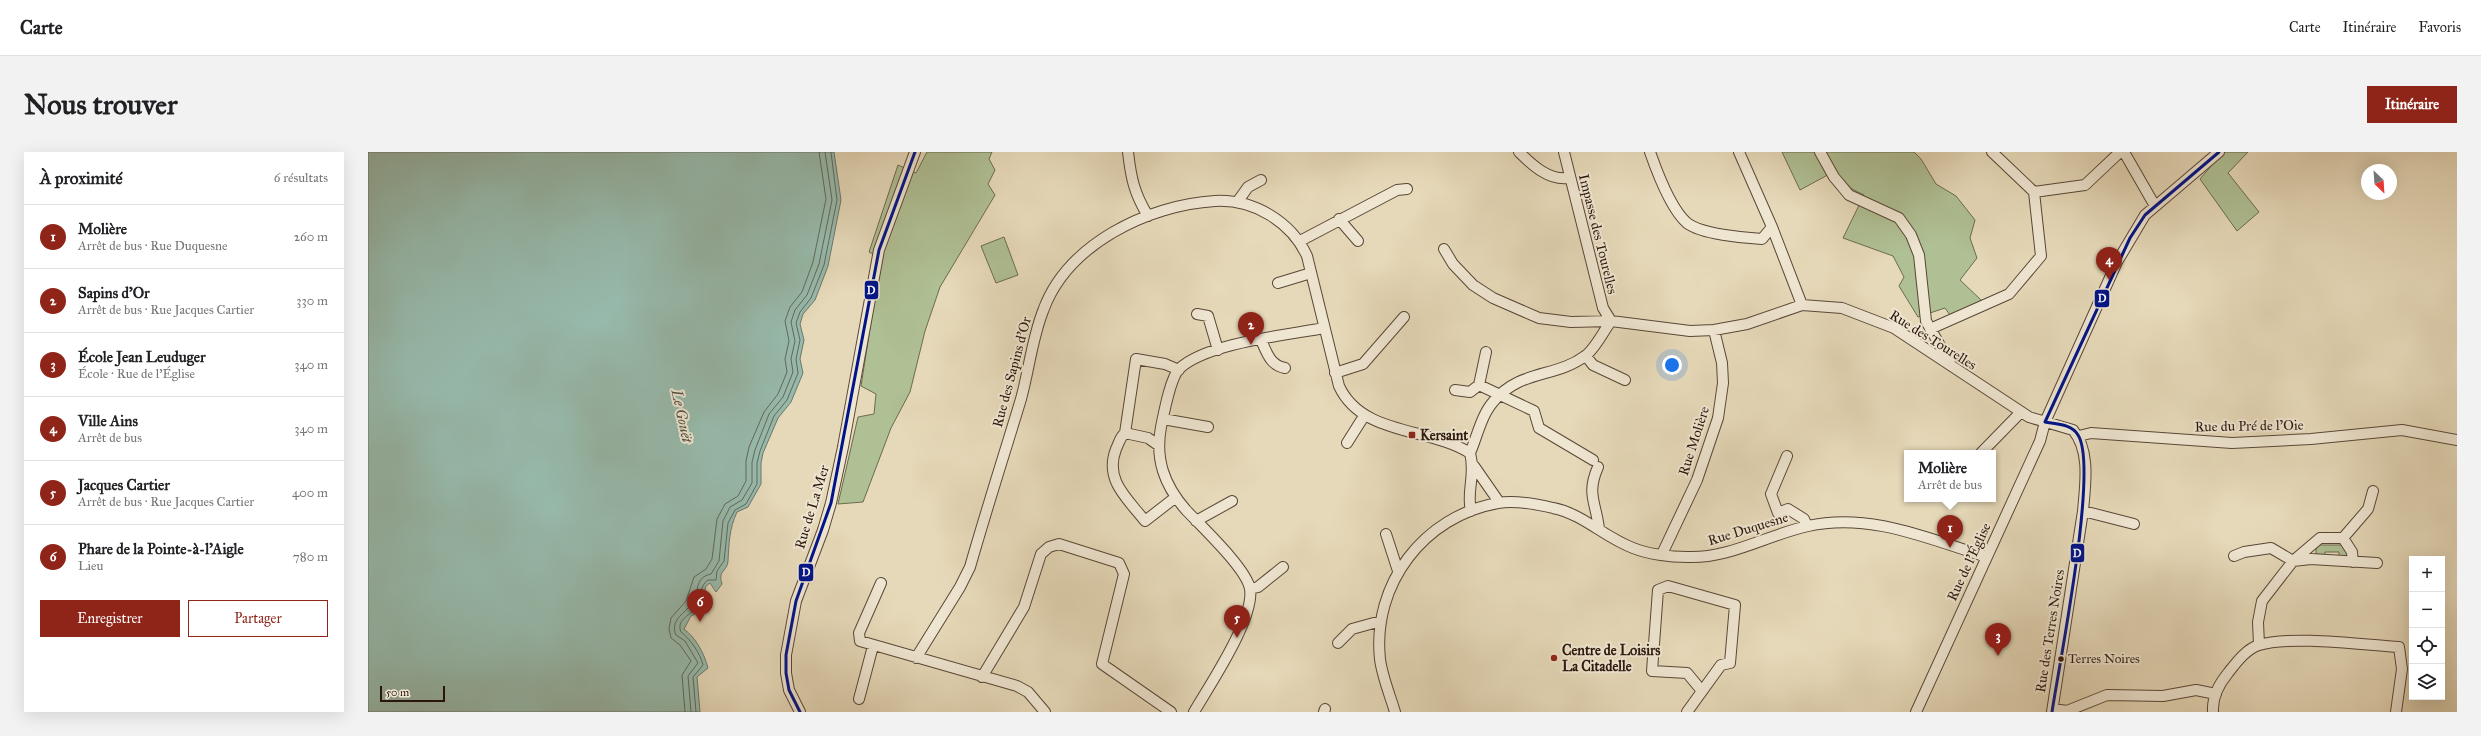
<!DOCTYPE html>
<html lang="fr">
<head>
<meta charset="utf-8">
<style>
	:root { --surface:#fff; --page:#f2f2f2; --text:#202124; --muted:#757577; --line:#e0e0e0; --accent:#8f2418 }
	body { margin:0; font-family:"IM FELL Great Primer",serif; background:var(--page); color:var(--text) }
	.controls { position:absolute; right:12px; bottom:12px; display:grid; overflow:hidden; border-radius:0px; box-shadow:0 4px 16px #0002 }
	.controls button { width:36px; height:36px; display:grid; place-items:center; padding:0; border:0; border-bottom:1px solid var(--line); background:var(--surface); color:var(--text); font:20px sans-serif }
	.compass { position:absolute; left:1993px; top:12px; width:36px; height:36px; border-radius:50%; background:var(--surface); box-shadow:0 4px 16px #0002; rotate:155deg }
	.scale { position:absolute; left:12px; bottom:10px; width:65px; box-sizing:border-box; padding-left:4px; border:2px solid #2a160c; border-top:0; font-size:11px; line-height:14px; white-space:nowrap; color:#2a160c; -webkit-text-stroke:3px #efe6d2; paint-order:stroke }
	.you { position:absolute; left:1304px; top:213px; width:14px; height:14px; margin:-10px; border:3px solid #fff; border-radius:50%; background:#1a73e8; box-shadow:0 0 0 6px #1a73e833 }
	.badge { display:grid; place-items:center; width:26px; height:26px; border-radius:50%; background:var(--accent); color:#fff; font-size:13px; font-weight:700 }
	.pin { position:absolute; translate:-50% -33px; filter:drop-shadow(0 1px 2px #0008) }
	.pin::after { content:''; position:absolute; top:21px; width:14px; height:12px; background:inherit; clip-path:polygon(0 0,100% 0,50% 100%) }
	.popup { position:absolute; left:1536px; top:298px; width:92px; height:52px; box-sizing:border-box; display:grid; place-content:center; border-radius:0px; background:var(--surface); filter:drop-shadow(0 1px 3px #0005); font-size:13px; white-space:nowrap; color:var(--muted) }
	.popup b { font-size:15px; color:var(--text) }
	.popup::after { content:''; position:absolute; left:50%; top:100%; margin-left:-8px; border:8px solid transparent; border-top-color:var(--surface) }
	.list { margin:0; padding:0; list-style:none }
	h2 { display:flex; justify-content:space-between; align-items:center; height:52px; margin:0; padding:0 16px; font-size:17px }
	h2 small { font-size:13px; font-weight:400; color:var(--muted) }
	.list li { display:grid; grid-template-columns:26px 1fr auto; gap:12px; align-items:center; box-sizing:border-box; height:64px; padding:0 16px; border-top:1px solid var(--line) }
	.list b { display:block; font-size:15px; white-space:nowrap }
	.list p { margin:0; font-size:13px; white-space:nowrap; color:var(--muted) }
	.list em { font-size:13px; font-style:normal; color:var(--muted) }
	.actions { display:flex; gap:8px; padding:12px 16px }
	.actions a { flex:1; padding:9px 0; border:1px solid var(--accent); border-radius:0px; text-align:center; font-size:14px; color:var(--accent) }
	.actions .main { background:var(--accent); color:#fff }
	.icon { flex:none; width:22px; height:22px; fill:none; stroke:currentColor; stroke-width:2; stroke-linecap:round; stroke-linejoin:round }
	.map { position:relative; flex:none; width:2089px; height:560px; overflow:hidden; border-radius:0px }
	header { display:flex; align-items:center; gap:24px; box-sizing:border-box; height:56px; padding:0 20px; background:var(--surface); border-bottom:1px solid var(--line) }
	header strong { font-size:19px }
	nav { display:flex; gap:22px; margin-inline-start:auto; font-size:14px }
	.intro { display:flex; align-items:center; justify-content:space-between; box-sizing:border-box; height:96px; padding:0 24px }
	h1 { margin:0; font-size:28px }
	.button { padding:10px 18px; border-radius:0px; background:var(--accent); color:#fff; font-size:14px; font-weight:700 }
	main { display:flex; gap:24px; padding:0 24px }
	aside { flex:1; background:var(--surface); border-radius:0px; box-shadow:0 4px 16px #0002 }
	.map>svg:first-child { display:block }
	.green { fill:#afc094; stroke:#6c6b50 }
	.water { fill:#97baac; stroke:#6b786c }
	.lines { fill:none; stroke-linecap:round; stroke-linejoin:round }
	.shore { stroke:#60685c; stroke-width:1 }
	.minor-casing { stroke:#594737; stroke-width:12 }
	.minor { stroke:#efe6d2; stroke-width:10 }
	.bus-1-casing { stroke:#efe6d2; stroke-width:6 }
	.bus-1 { stroke:#001489; stroke-width:3 }
	.poi-dot { fill:#8f2418; stroke:#efe6d2; stroke-width:1.5 }
	.bus-dot { fill:#2a160c; stroke:#efe6d2; stroke-width:1.5 }
	.labels { text-anchor:middle; dominant-baseline:central; stroke-width:4; stroke-linejoin:round; paint-order:stroke }
	.bus-label { font-size:13px; fill:#2a160c; stroke:#efe6d2; text-anchor:start }
	.street-label { font-size:14px; fill:#2a160c; stroke:#efe6d2 }
	.poi-label { font-size:14px; font-weight:bold; fill:#2a160c; stroke:#efe6d2; text-anchor:start }
	.water-label { font-size:15px; font-style:italic; fill:#504f44; stroke:#efe6d2 }
	.line-badge { stroke:#efe6d2; stroke-width:1.5 }
	.badge-label { font-size:11px; text-anchor:middle; font-weight:bold; fill:#fff }
</style>
</head>
<body>
<header>
<strong>Carte</strong>
<nav><a>Carte</a><a>Itinéraire</a><a>Favoris</a></nav>
</header>
<div class="intro"><h1>Nous trouver</h1><a class="button">Itinéraire</a></div>
<main>
<aside>
<h2>À proximité<small>6 résultats</small></h2>
<ul class="list">
<li><span class="badge">1</span><div><b>Molière</b><p>Arrêt de bus · Rue Duquesne</p></div><em>260 m</em></li>
<li><span class="badge">2</span><div><b>Sapins d'Or</b><p>Arrêt de bus · Rue Jacques Cartier</p></div><em>330 m</em></li>
<li><span class="badge">3</span><div><b>École Jean Leuduger</b><p>École · Rue de l'Église</p></div><em>340 m</em></li>
<li><span class="badge">4</span><div><b>Ville Ains</b><p>Arrêt de bus</p></div><em>340 m</em></li>
<li><span class="badge">5</span><div><b>Jacques Cartier</b><p>Arrêt de bus · Rue Jacques Cartier</p></div><em>400 m</em></li>
<li><span class="badge">6</span><div><b>Phare de la Pointe-à-l'Aigle</b><p>Lieu</p></div><em>780 m</em></li>
</ul>
<div class="actions"><a class="main">Enregistrer</a><a>Partager</a></div>
</aside>
<div class="map">
<svg width="2089" height="560" viewBox="0 0 2089 560">
	<rect width="100%" height="100%" fill="#e6d9b9"/>
	<filter id="stains"><feTurbulence type="fractalNoise" baseFrequency=".005" numOctaves="4"/><feColorMatrix values="0 0 0 0 .2 0 0 0 0 .09 0 0 0 0 .02 0 0 0 .5 -.17"/></filter>
	<radialGradient id="worn" r=".72"><stop offset=".6" stop-color="#630" stop-opacity="0"/><stop offset="1" stop-color="#630" stop-opacity=".3"/></radialGradient>
	<path class="green" d="M559,0H624L621,7L627,18L620,32L627,43L572,135L557,179L542,240L523,276L495,350L470,352L490,265L506,262L508,242L493,234L513,106L501,100L530,13L548,21Z
		M1414,0H1546L1553,7L1568,32L1588,44L1607,68L1602,86L1609,106L1592,128L1614,149L1582,163L1577,156L1550,165L1531,134L1536,125L1525,104L1475,86L1496,43L1484,37L1467,19L1432,38Z
		M1855,0H1880L1860,21L1891,60L1869,79L1832,27Z
		M636,85L650,123L628,131L613,94Z
		M1952,393H1975L1980,398L1979,404L1971,407V400H1957V406L1948,402V397Z"/>
	<path class="water" d="M0,0H466L473,48L460,114L447,148L435,162L432,172L436,188L432,207L435,221L423,250L410,266L395,301L393,311V332L380,355L369,360C361,377 361,392 360,409C360,419 349,418 354,432L348,440L342,431L338,434L331,460L323,464L316,477C328,486 336,501 340,516L329,525L332,560H0Z"/>
	<g class="lines">
		<path class="shore" d="M317,560L314,523L323,509L312,493L303,486L301,477L303,466L318,449L326,425L338,417L344,407L349,367L357,352L370,344L378,329V309L381,295L396,260L410,242L419,220L417,207L421,189L417,169L422,155L434,140L445,110L458,47L451,0
			M323,560L320,524L330,511L317,489L308,483C302,469 315,462 322,454C333,443 324,426 343,422L351,409L355,369L362,355L374,348L384,331V310L387,298L401,262L415,245L425,220L423,207L427,189L423,170L427,158L439,143L451,112L464,48L457,0
			M328,560L325,525L335,513C332,501 323,488 313,480C308,468 321,464 327,457C334,448 330,435 340,428H348L349,419L356,409L360,371L367,358L378,352L389,332V311L392,299L406,264L419,248L430,221L428,207L432,188L428,171L432,160L443,146L456,113L469,48L463,0"/>
		<g class="minor-casing">
			<path id="minor" d="M760,0C763,26 766,41 780,64
				M1151,0C1164,13 1181,29 1201,26
				M1196,0L1235,156L1243,169
				M1282,0C1289,20 1303,57 1319,71C1333,82 1376,86 1394,87L1404,75
				M1371,0L1404,75L1434,153
				M1452,0L1466,25L1481,43L1531,66L1543,83L1551,103L1558,169L1583,213
				M1624,0L1666,40
				M1756,0L1787,54
				M1666,40L1717,33L1752,0
				M870,49L880,35L893,28
				M971,67L990,89
				M932,89L1029,38L1039,37
				M1076,97L1085,112L1105,133L1125,146L1171,166L1203,170L1243,169L1322,179L1346,178L1379,172L1434,153L1474,156L1526,176L1661,265L1705,278C1723,299 1717,334 1715,359L1684,560
				M910,131L943,121
				M829,162L840,164L850,198
				M1562,177L1641,142L1673,104L1666,40
				M893,188C899,201 902,213 917,216
				M1118,200L1111,233L1166,259L1171,276L1225,308
				M1218,204L1225,213L1257,228
				M967,221L995,212L1036,165
				M1087,238L1102,240L1111,233
				M795,267L840,275
				M757,281L768,207L797,212L811,218
				M1711,284L1723,281L1864,291L1943,287L2034,278L2089,288
				M979,291L996,264
				M790,293L780,286L757,281C752,285 751,291 748,297C736,328 759,346 777,369L808,345
				M1102,301C1109,285 1113,264 1125,250C1152,217 1188,226 1217,204C1227,197 1235,180 1243,169
				M1613,301L1653,260
				M1419,304L1403,342L1410,361L1420,357L1436,367L1439,374
				M1106,314L1131,350
				M1230,315C1218,342 1228,350 1231,377
				M1715,359L1766,372
				M828,369L864,349
				M1018,382L1030,419
				M1294,402L1329,328L1350,266L1355,231L1354,211L1346,178
				M1866,404L1876,400L1903,396L1925,409L1952,386H1975
				M1985,410L1984,400L1975,386L2000,357L2005,339
				M513,431L491,481L492,489L649,534L660,540L677,560
				M882,437L890,435L915,415
				M970,491L984,477L1013,469
				M1891,493L1890,470L1894,449L1925,409L1943,407L2009,411
				M548,506L592,435L602,415C618,359 636,303 653,247C661,218 664,187 675,159C699,92 780,53 847,49C885,47 923,69 939,104L971,234C994,284 1061,275 1102,301C1108,323 1098,340 1103,359
				M614,525L656,455L673,402L681,395L691,392L751,411L756,422L734,512L803,560
				M491,547L505,494
				M1685,557L1699,559L1739,543L1795,544L1828,538L1848,542
				M432,560L421,538L418,521V503L428,449L455,378L463,351L475,295L511,98L547,0
				M826,560C841,534 887,466 882,437C879,417 833,374 818,358C796,333 787,307 793,275C796,261 802,227 811,217C838,191 919,183 956,176
				M956,560L957,557
				M1027,560C1022,543 1014,524 1012,507C1004,432 1056,364 1130,351C1147,348 1168,352 1185,356C1215,362 1236,385 1265,396C1280,402 1302,405 1319,405C1361,407 1399,383 1440,374C1501,360 1561,387 1619,405
				M1319,560L1353,513L1362,511L1367,453L1300,434L1290,438L1284,519L1319,521L1334,539
				M1548,560L1672,289L1677,270L1749,110L1777,63L1851,0
				M1845,560C1844,545 1851,532 1860,521C1868,511 1878,497 1891,493C1923,483 1996,493 2031,495L2034,517L2028,560"/>
		</g>
		<use href="#minor" class="minor"/>
		<g class="bus-1-casing">
			<path id="bus-1" d="M432,560L421,538L418,521V503L428,449L463,351L511,98L547,0
				M1684,560C1691,513 1731,315 1710,283C1704,272 1688,272 1677,270L1762,86L1777,63L1851,0"/>
		</g>
		<use href="#bus-1" class="bus-1"/>
	</g>
	<g class="poi-dot">
		<rect x="1040" y="279" width="8" height="8" rx="2"/>
		<circle cx="1186" cy="506" r="4"/>
	</g>
	<circle class="bus-dot" cx="1693" cy="507" r="3.5"/>
	<g class="labels">
		<g class="bus-label">
			<text x="1700" y="507">Terres Noires</text>
		</g>
		<g class="street-label">
			<text transform="translate(1230 82) rotate(76)">Impasse des Tourelles</text>
			<text transform="translate(1565 188) rotate(32)">Rue des Tourelles</text>
			<text transform="translate(644 220) rotate(-75)">Rue des Sapins d'Or</text>
			<text transform="translate(1881 274) rotate(-1)">Rue du Pré de l'Oie</text>
			<text transform="translate(1326 289) rotate(-72)">Rue Molière</text>
			<text transform="translate(444 355) rotate(-73)">Rue de La Mer</text>
			<text transform="translate(1380 377) rotate(-17)">Rue Duquesne</text>
			<text transform="translate(1601 410) rotate(-65)">Rue de l'Église</text>
			<text transform="translate(1682 479) rotate(-81)">Rue des Terres Noires</text>
		</g>
		<g class="poi-label">
			<text x="1052" y="283">Kersaint</text>
			<text x="1194" y="498">Centre de Loisirs<tspan x="1194" dy="16">La Citadelle</tspan></text>
		</g>
		<g class="water-label">
			<text transform="translate(314 264) rotate(78)">Le Gouët</text>
		</g>
	</g>
	<g class="line-badge">
		<rect x="496" y="128" width="15" height="20" rx="4" fill="#001489"/>
		<rect x="1726" y="137" width="16" height="19" rx="4" fill="#001489"/>
		<rect x="1702" y="391" width="15" height="20" rx="4" fill="#001489"/>
		<rect x="430" y="411" width="16" height="19" rx="4" fill="#001489"/>
	</g>
	<g class="badge-label">
		<text x="503" y="142">D</text>
		<text x="1734" y="150">D</text>
		<text x="1709" y="405">D</text>
		<text x="438" y="424">D</text>
	</g>
	<rect width="100%" height="100%" filter="url(#stains)"/>
	<rect width="100%" height="100%" fill="url(#worn)"/>
</svg>
<div class="controls">
<button>+</button>
<button>−</button>
<button><svg class="icon" aria-label="locate" viewBox="0 0 24 24"><circle cx="12" cy="12" r="6"/><path d="M12 2v4M12 18v4M2 12h4M18 12h4"/></svg></button>
<button><svg class="icon" aria-label="layers" viewBox="0 0 24 24"><path d="M12 4l9 5-9 5-9-5zM3 14l9 5 9-5"/></svg></button>
</div>
<svg class="compass" viewBox="-18 -18 36 36"><path d="M0-13l5 13h-10z" fill="#e53935"/><path d="M0 13l5-13h-10z" fill="#757577"/></svg>
<div class="scale">50 m</div>
<div class="you"></div>
<div class="pin badge" style="left:1582px;top:396px">1</div>
<div class="popup"><b>Molière</b>Arrêt de bus</div>
<div class="pin badge" style="left:883px;top:193px">2</div>
<div class="pin badge" style="left:1630px;top:504px">3</div>
<div class="pin badge" style="left:1741px;top:128px">4</div>
<div class="pin badge" style="left:869px;top:486px">5</div>
<div class="pin badge" style="left:332px;top:470px">6</div>
</div>
</main>
</body>
</html>
